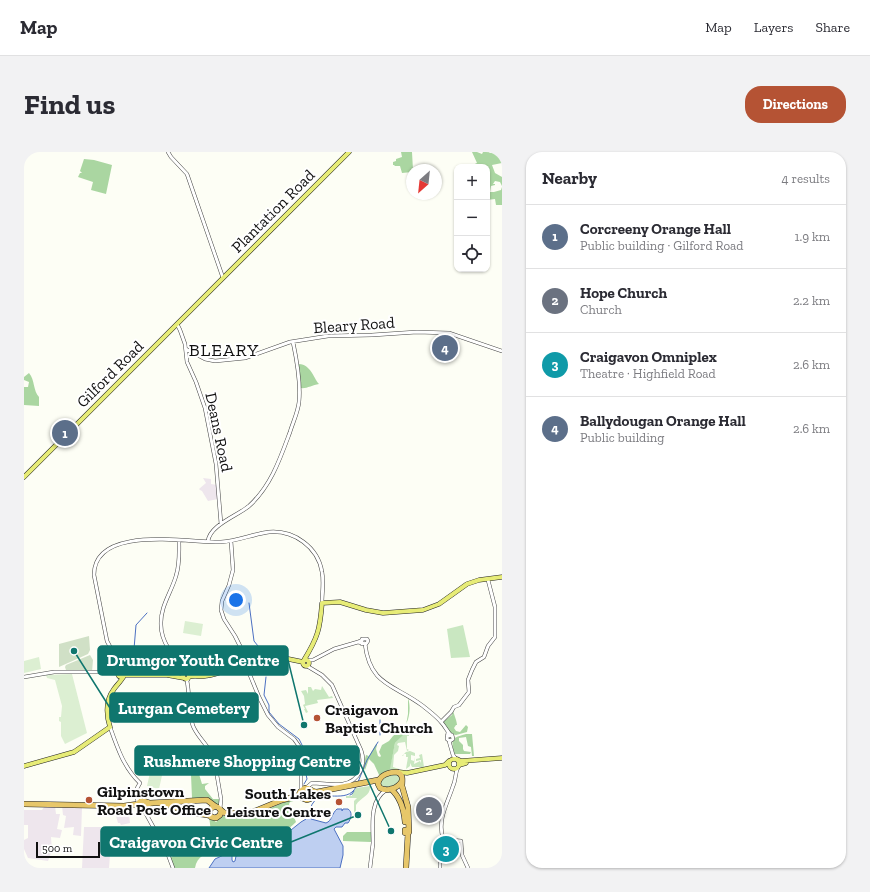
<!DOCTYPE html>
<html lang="en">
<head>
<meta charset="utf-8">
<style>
	:root { --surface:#fff; --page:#f2f2f3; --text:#2b2b33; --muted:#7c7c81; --line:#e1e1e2; --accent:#b55334 }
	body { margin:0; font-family:"Zilla Slab",serif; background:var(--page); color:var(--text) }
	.controls { position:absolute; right:12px; top:12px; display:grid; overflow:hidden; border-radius:8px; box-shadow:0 1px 3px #0004 }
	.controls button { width:36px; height:36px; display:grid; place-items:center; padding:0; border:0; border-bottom:1px solid var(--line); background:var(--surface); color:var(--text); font:20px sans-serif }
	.compass { position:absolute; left:382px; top:12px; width:36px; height:36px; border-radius:50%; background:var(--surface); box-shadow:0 1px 3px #0004; rotate:207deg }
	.scale { position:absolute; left:12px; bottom:10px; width:64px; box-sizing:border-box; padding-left:4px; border:2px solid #111; border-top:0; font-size:11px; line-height:14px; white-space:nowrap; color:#111; -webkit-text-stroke:3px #fff; paint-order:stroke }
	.you { position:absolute; left:212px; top:448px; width:14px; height:14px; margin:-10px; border:3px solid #fff; border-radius:50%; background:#1a73e8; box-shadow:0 0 0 6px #1a73e833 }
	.badge { display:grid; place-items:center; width:26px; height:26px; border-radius:50%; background:var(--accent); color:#fff; font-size:13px; font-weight:700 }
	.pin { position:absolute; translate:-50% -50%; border:2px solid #fff; box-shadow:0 1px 4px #0006 }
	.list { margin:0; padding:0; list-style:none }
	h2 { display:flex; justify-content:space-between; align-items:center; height:52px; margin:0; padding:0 16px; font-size:17px }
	h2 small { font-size:13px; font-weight:400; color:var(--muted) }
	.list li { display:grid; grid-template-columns:26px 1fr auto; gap:12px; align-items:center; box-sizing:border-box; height:64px; padding:0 16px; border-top:1px solid var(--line) }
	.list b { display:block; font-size:15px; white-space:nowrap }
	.list p { margin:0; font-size:13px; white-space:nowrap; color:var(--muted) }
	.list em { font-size:13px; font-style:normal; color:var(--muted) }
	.icon { flex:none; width:22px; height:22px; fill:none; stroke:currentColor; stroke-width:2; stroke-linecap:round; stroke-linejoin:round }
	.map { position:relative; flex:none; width:478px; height:716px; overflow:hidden; border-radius:16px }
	header { display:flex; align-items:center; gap:24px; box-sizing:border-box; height:56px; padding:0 20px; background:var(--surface); border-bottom:1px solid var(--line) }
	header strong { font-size:19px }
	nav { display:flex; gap:22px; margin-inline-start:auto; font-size:14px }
	.intro { display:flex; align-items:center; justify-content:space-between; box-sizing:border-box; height:96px; padding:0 24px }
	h1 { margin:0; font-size:28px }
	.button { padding:10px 18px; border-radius:16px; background:var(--accent); color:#fff; font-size:14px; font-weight:700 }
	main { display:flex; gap:24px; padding:0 24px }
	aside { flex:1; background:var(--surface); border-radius:16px; box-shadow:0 1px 3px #0004 }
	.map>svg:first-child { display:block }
	.industrial { fill:#eee6ed }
	.green { fill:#c9e7c1 }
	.forest { fill:#aad6a1 }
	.cemetery { fill:#d0e0c6 }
	.pitch { fill:#dcefd2 }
	.water { fill:#becff1; stroke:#4c70c2 }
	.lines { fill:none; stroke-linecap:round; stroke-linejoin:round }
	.stream { stroke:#4c70c2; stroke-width:1 }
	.minor-casing { stroke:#444; stroke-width:4 }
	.major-casing { stroke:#222; stroke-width:5 }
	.highway-casing { stroke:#222; stroke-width:6 }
	.minor { stroke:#fff; stroke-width:3 }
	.major { stroke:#e7ec77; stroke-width:4 }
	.highway { stroke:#e7c76a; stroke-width:5 }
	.poi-dot { fill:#b55334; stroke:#fff; stroke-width:1.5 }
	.labels { text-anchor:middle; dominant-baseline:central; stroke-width:4; stroke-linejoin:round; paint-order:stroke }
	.street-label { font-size:16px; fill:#111; stroke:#fff }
	.poi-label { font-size:16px; font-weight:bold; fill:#111; stroke:#fff; text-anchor:start }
	.quarter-label { font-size:18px; letter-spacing:1px; fill:#111; stroke:#fff }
	.leader { fill:none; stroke:#0f766e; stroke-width:1.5 }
	.callout-dot { fill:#0f766e; stroke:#fff; stroke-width:1.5 }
	.callout { fill:#0f766e; stroke:#0f766e; stroke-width:1.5 }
	.callout-label { font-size:17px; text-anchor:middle; font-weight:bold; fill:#fff }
</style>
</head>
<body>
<header>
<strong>Map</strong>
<nav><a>Map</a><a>Layers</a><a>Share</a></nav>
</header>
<div class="intro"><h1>Find us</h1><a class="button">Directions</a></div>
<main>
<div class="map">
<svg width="478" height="716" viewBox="0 0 478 716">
	<rect width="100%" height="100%" fill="#fdfef5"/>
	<path class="industrial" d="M179,326L187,327V332L193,333L194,347L184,349L178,339L176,338L175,337L182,331Z
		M31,654L32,662H36L33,677L38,678L36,686L27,685L28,698L24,709L4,706L0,697V688L4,686V673H0V658H18L20,655Z
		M38,654L58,656L57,684L49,683L50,675L40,676L42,664L39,663Z
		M90,657H101L105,662L106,671L97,673L96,671H94Z
		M60,675H93L94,683L93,688L91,691L88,690L87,691L85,716H58Z"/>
	<path class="green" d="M439,473L446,505L427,506L423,477Z
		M298,534L305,545L308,544L309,546L293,548L294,551L281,554L284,560L282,561L280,557H281L279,553L281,552L280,544L277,539L282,538L284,542V535H287L289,539L291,537L297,538Z
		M382,577L392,579L390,581L384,582L404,586L385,582V584H383V597L385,598L383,599L381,590L374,591L373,593L375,594L374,599L370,603L369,615L375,617L365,619L371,591L383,578Z
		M386,599L391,601V604L387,603V608L390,609L391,605L390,612L396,609L397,611V608L392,609V607L396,606L395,603L398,602L400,615H388L386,611V614L382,617L384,605H382V602H380L379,604H378L382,600Z
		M374,621L378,629L365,637L355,634L357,626Z
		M346,634C347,644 337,645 332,653V660L330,662V649L333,646H322V644H328V641L332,636Z"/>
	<path class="forest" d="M377,0H388L389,18H388V20L378,21L376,14H371L370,13H369V10L372,9V7L378,5Z
		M448,0H453L458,2L459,0H465L466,1L476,0L478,11L468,13L471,21L478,25V34L476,30L471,29L469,32H471V33L467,34L466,40H470L477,38L478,35V53H472L471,47L463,48V15H444L453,11Z
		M60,7L70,8L88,13L82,42L67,38L69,30L54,25L56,21H58L56,19Z
		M275,212C287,213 289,225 295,232C288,233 283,237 276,236L274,216Z
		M5,221C11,228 9,239 15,245V254L0,253V235H4L5,230L0,228V225Z
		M384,546C387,554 386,569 379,576L384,578L371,591L366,617L356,625L350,612L345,607L341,618L339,615L342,603L345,604L352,592L353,593L352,597L354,604L356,605L357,604L355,600L358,593L365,589L369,584L382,573L384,562Z
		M429,558C430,563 433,569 433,573H432L430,576L432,579L436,580L442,573L444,575L443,580L432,583L427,582L419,570L428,563Z
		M442,582H448L450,604H448L447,595L444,594L442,585L435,586V589L439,593V597L440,599L447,600L446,602H430C427,587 427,586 442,582Z
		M165,610L172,612L178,632L185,631L181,634V637L189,647H196L195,653L194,654L189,652L165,647L168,646L167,623L163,614Z
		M272,647L273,648L266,650L265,652L272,670C261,681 257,682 242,681C237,685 231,693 225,695C209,701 175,692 171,716H150L146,706L173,688H188L185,664L192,670L199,664C212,663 224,664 237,660C249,656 259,649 272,647Z
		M323,680H348L347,690L319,689V684Z"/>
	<path class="cemetery" d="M65,484L66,498L64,502L35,515V492Z
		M66,503L69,508L68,520L42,518L41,515L42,513Z"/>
	<path class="pitch" d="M161,469L179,472L177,484L159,481Z
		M15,505L17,517L0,521V509Z
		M48,522L63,581L41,592L37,584V570L35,569V565H37L38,554L31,528L23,526L22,523Z
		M127,616L139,619L135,637L123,634Z"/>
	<path class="water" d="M313,657H318V659L319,657H324C329,660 327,667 324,671H321L318,675H312L310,677L319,694V703L316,716H185L191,707L204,701L208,703V708L209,710L211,709L212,704L219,700L233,701L242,698L277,670L282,667L279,665V661L287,660L288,662L287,667L302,671C308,669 308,661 313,657Z"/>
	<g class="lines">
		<path class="stream" d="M225,451L230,489L238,499L239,502
			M123,461L112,473L109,509C114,517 127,515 133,522
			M239,514V505
			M242,525L240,543L245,553V560L255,572L275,587L281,599L279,608L283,627L280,632
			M356,568V583
			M334,630L343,608L354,590
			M326,643L328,642L330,639
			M286,660C287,657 287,653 289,651C298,636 323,653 332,635"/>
		<g class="minor-casing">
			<path id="minor" d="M144,0L147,5L163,22L199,126
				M153,172L156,178L161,192L163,210L172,230L181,256L192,312L197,372
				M162,197L181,207L191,209L221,206L266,190L304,184L348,183L393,180L425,181L478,199
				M155,388C155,400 156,412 152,424C147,441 136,455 137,473C137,481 140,489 144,496C150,504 160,512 160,522
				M184,389C186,373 213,364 225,354C247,334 256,307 266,280C269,270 274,260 275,250C277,231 273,209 269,190
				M207,389L209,418L205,433L198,449L197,458L200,467L211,484L220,502
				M334,490L342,492L344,489L343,487H338V492
				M341,492C346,534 370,532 399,554C405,559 412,564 417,570C421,574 423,579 426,582
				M219,508L221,511L235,545L244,563L254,575L270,587L275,594L277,603V639
				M285,508H289L310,497L334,490L338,488
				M99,519L83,489L70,423C70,372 165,391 197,390C214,389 229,382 245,380C270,378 294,395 298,420C300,430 298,441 298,451
				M0,525L30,520H95
				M164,527L163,529C166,544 164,560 169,574C174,586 185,594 190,606L197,647L196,657
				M417,570L427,560L430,555L435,553L445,540L444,528L448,518L452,510L460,505L464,494L471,485V455L464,428
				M86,575C93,595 100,616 116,631L112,638L114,651
				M423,584L428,583L429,587L426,589L423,587L424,580
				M425,589L429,603L432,607
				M282,636L288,631C298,631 309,634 319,632C336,629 342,612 337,598L308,533L298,523L283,514
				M121,656V660L143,700L149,716
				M419,686C413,668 424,650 429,634C432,628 431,621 434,615
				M419,687L437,689L438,703L444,716
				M346,716C347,708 348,699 349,691C349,674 345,649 362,638
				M416,716V689"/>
		</g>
		<g class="major-casing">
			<path id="major" d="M0,325L325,0
				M217 505a3 3 0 1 1 6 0a3 3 0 1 1-6 0Z
				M222,503H245L279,510
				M279 511a3 3 0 1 1 6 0a3 3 0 1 1-6 0Z
				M280,508C294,485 296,477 298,451L316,450L342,458L359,461L399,458L415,452L443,432L455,428L478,425
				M94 522a3 3 0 1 1 6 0a3 3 0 1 1-6 0Z
				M159 524a3 3 0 1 1 6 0a3 3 0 1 1-6 0Z
				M100,523H143L160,526
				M165,525C170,523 175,525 181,524C193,523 210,516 216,505
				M425 612a5 5 0 1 1 10 0a5 5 0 1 1-10 0Z
				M433,607L437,609L478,606
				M435,613L442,611
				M0,614L50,600L86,575C82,562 81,549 90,537C93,533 97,529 100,524
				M375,620L383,621L421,613L425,609"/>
		</g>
		<g class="highway-casing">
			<path id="highway" d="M378,629C374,636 364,640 356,636L354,632C355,623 365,620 373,620C380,623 378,628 378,634L384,655L385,680L384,682L381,681V678H384
				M367,637C376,645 380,658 381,670
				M287,638L288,643L286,647L283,648L278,646L276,640L281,636C286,636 288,640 293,640L354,628
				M114 653a4 4 0 1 1 8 0a4 4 0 1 1-8 0Z
				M120,649L126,651L183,648L191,654
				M0,652L100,654L114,652
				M122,653C135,646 155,658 168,661C174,662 181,662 187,664
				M197,659L196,663L192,666L187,665L185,661L186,657L191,654C196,655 196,659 201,661H220L231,659L258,648L274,644L276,640
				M382,716L384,681"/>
		</g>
		<use href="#minor" class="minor"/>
		<use href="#major" class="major"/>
		<use href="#highway" class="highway"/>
	</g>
	<g class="poi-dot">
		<circle cx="293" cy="566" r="4"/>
		<circle cx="65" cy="648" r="4"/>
		<circle cx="315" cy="650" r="4"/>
	</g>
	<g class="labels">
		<g class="street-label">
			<text transform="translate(249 59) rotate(-45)">Plantation Road</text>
			<text transform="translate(330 173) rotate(-4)">Bleary Road</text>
			<text transform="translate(86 222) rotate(-45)">Gilford Road</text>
			<text transform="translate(195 280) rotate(78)">Deans Road</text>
		</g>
		<g class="poi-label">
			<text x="301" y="557">Craigavon<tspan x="301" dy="18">Baptist Church</tspan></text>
			<text x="73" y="639">Gilpinstown<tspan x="73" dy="18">Road Post Office</tspan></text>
			<text x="307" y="641" text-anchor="end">South Lakes<tspan x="307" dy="18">Leisure Centre</tspan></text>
		</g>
		<g class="quarter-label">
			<text x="200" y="198">BLEARY</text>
		</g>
	</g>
	<path class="leader" d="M280 573L264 508M50 499L86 556M367 679L335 609M334 663L267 690"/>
	<g class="callout-dot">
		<circle cx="280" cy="573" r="4"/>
		<circle cx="50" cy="499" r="4"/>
		<circle cx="367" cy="679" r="4"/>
		<circle cx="334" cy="663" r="4"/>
	</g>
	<g class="callout">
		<rect x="74" y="494" width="190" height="29" rx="4"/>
		<rect x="86" y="541" width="148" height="29" rx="4"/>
		<rect x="111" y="594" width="224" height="29" rx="4"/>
		<rect x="77" y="675" width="190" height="29" rx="4"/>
	</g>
	<g class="callout-label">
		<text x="169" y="514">Drumgor Youth Centre</text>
		<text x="160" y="562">Lurgan Cemetery</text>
		<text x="223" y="615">Rushmere Shopping Centre</text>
		<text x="172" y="696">Craigavon Civic Centre</text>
	</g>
</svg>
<div class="controls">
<button>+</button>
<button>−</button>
<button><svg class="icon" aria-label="locate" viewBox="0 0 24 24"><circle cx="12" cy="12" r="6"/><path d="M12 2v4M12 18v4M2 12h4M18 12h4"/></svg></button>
</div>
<svg class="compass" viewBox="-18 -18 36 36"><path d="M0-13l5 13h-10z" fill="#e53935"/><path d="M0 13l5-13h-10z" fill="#7c7c81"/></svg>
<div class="scale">500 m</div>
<div class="you"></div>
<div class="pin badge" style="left:41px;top:281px;background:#5c6f8a">1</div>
<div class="pin badge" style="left:405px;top:658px;background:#6b7280">2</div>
<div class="pin badge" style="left:422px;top:697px;background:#0f9aa8">3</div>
<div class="pin badge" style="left:421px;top:196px;background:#5c6f8a">4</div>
</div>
<aside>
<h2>Nearby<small>4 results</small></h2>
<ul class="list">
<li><span class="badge" style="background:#5c6f8a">1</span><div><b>Corcreeny Orange Hall</b><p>Public building · Gilford Road</p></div><em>1.9 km</em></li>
<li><span class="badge" style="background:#6b7280">2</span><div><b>Hope Church</b><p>Church</p></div><em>2.2 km</em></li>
<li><span class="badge" style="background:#0f9aa8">3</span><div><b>Craigavon Omniplex</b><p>Theatre · Highfield Road</p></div><em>2.6 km</em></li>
<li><span class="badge" style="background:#5c6f8a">4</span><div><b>Ballydougan Orange Hall</b><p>Public building</p></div><em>2.6 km</em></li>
</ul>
</aside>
</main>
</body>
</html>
